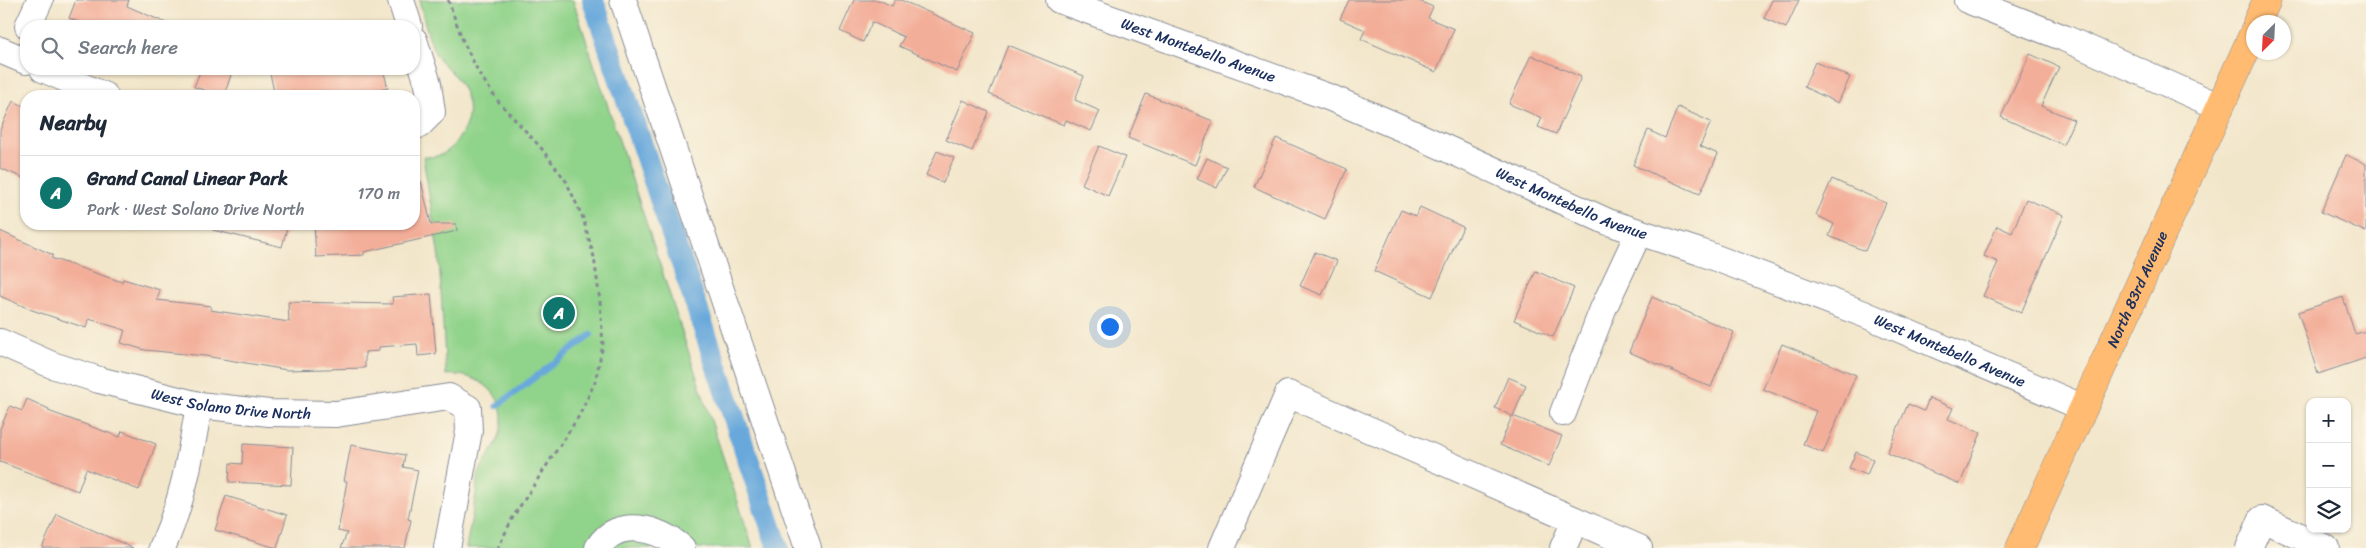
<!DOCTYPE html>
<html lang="en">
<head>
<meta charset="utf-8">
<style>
	:root { --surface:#fff; --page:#f6f6f7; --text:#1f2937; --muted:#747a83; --line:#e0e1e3; --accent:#0f766e }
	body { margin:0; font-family:Sriracha,sans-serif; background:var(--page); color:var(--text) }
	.controls { position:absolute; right:15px; bottom:15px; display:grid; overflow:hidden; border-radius:10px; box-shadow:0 1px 4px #0004 }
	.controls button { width:45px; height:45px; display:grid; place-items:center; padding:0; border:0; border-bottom:1px solid var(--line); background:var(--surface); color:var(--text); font:25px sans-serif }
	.compass { position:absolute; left:2246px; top:15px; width:45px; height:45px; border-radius:50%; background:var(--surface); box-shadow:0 1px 4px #0004; rotate:204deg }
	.you { position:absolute; left:1109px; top:326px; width:18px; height:18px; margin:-12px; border:4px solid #fff; border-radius:50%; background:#1a73e8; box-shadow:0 0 0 8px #1a73e833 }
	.badge { display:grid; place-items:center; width:32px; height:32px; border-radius:50%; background:var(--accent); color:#fff; font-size:16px; font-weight:700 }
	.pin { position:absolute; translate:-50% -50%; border:2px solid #fff; box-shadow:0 1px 5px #0006 }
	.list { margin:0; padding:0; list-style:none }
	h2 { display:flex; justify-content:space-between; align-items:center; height:65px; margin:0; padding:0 20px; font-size:21px }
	h2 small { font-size:16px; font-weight:400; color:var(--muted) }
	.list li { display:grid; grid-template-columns:32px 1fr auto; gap:15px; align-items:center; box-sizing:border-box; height:75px; padding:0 20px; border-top:1px solid var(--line) }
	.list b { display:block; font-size:19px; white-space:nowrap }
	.list p { margin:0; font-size:16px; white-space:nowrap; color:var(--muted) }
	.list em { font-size:16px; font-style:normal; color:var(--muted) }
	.icon { flex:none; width:28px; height:28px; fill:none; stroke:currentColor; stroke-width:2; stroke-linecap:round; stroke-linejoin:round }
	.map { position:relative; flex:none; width:2366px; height:548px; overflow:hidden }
	.search { position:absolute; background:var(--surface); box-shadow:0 1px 4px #0004; left:20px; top:20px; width:400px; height:55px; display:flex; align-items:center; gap:12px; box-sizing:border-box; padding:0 18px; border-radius:20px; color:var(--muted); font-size:19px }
	.panel { position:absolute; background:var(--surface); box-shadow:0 1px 4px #0004; left:20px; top:90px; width:400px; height:140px; border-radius:20px }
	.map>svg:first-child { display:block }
	.green { fill:#90d38a; stroke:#568174 }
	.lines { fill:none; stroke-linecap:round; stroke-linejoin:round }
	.stream { stroke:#67a8db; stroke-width:6 }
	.canal { stroke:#67a8db; stroke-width:22 }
	.building { fill:#f3ae99 }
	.minor-casing { stroke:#868a94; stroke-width:28 }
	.major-casing { stroke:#868a94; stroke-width:29 }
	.path { stroke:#868a94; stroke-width:3; stroke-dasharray:4 4; stroke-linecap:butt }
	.minor { stroke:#fff; stroke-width:26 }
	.major { stroke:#ffbb71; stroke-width:28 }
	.labels { text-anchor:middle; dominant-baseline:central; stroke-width:4.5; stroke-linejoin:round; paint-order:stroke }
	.street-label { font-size:15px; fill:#1b2f5e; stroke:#fcf5e5 }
</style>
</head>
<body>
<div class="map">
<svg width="2366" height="548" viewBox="0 0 2366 548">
	<rect width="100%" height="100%" fill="#fcf5e5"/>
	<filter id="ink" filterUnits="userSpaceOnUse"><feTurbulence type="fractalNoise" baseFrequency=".02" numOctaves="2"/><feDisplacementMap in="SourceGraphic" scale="10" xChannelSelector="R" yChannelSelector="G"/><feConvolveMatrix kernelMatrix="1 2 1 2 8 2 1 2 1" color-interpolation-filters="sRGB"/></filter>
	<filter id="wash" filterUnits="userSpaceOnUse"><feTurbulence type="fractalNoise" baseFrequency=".0096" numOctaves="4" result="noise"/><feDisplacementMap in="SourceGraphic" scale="20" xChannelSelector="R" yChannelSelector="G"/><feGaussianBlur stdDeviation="1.12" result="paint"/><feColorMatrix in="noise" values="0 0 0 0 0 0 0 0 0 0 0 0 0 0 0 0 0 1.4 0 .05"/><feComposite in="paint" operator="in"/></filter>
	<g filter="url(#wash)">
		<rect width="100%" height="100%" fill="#f2e6ca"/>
		<path class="green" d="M419,0H573L753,548H466C469,532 472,516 475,499C477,492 476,484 478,477C483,459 498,447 501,429C508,394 478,372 446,375L439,258L423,157C440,157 448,154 458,139C475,116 470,94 452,73C447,68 440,62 436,55C428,39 424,18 419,0Z"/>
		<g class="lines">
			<path class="stream" d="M497,406L591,335"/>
			<path class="canal" d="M593,0L778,548"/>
		</g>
		<g id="blocks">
			<path class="building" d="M76,0H129L127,6L173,26H88L69,18Z
				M854,0H879L892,6L895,0H901L975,33L957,72L899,46L904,37L872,22L863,42L840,31Z
				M1349,0H1417L1433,7L1428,18L1454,29L1436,72L1361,39L1365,30L1340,19Z
				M1772,0H1799L1786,28L1764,18Z
				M1008,45L1084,76L1075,100L1100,111L1091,131L1066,120L1064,125L989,94Z
				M2030,54L2059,67L2041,106L2074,120L2063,145L2001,117Z
				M1531,55L1581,77L1556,134L1538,127L1542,118L1509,104Z
				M1815,62L1850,77L1838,103L1804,87Z
				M201,69H233L224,96L194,87Z
				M269,69H383L388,88L360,96H275Z
				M1146,94L1213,121L1195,165L1128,138Z
				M963,100L989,112L972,151L946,140Z
				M13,101L26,107V179L0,168V130Z
				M1678,107L1711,122L1700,146L1718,154L1700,194L1633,165L1648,130L1665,138Z
				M1276,138L1347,169L1325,219L1254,187Z
				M1099,146L1125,157L1108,196L1082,184Z
				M937,151L954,158L943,183L926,175Z
				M2346,155L2366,164V232L2321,212Z
				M1207,158L1227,167L1217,188L1197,179Z
				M1832,179L1886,203L1865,251L1829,236L1834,224L1816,215Z
				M421,181L431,224H456L457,231L364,252V255L316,257L314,224H414V182Z
				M2026,199L2064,215L2021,313L1983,296L1998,262L1984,256L1997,226L2012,233Z
				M1420,207L1463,227L1432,297L1374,271L1401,210L1416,216Z
				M214,224H288L282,247L213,230Z
				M0,231L53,255L51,258L122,282L123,279L160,290L157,300L211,306L210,310L289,322L288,302L393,304L392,297L431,294L436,354L418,356L417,344L379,347V351L365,352V368L287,370L205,356L145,350L121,343L125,330L89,319L86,328L32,310L0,296Z
				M1315,252L1337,261L1322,295L1300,286Z
				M1536,271L1574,288L1553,337L1514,320Z
				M1652,297L1734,332L1711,387L1629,352Z
				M2343,297L2355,334L2366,331V358L2318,374L2298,312Z
				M1782,344L1856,375L1823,453L1803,444L1816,411L1763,389Z
				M1508,377L1526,385L1513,416L1562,436L1549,466L1500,445L1512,416L1495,408Z
				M1929,398L1953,408L1948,419L1981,433L1960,484L1887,453L1908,404L1924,411Z
				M27,399L49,409L48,411L120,437L122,431L156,444L139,490L86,469L78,491L0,462V429L10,406L22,411Z
				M243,444L293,447L291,485L229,482L230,463L242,464Z
				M351,445L405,455L403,467L418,470L408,519L411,520L405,548H341L347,533L338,531L347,481H344Z
				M1856,452L1873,459L1867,475L1849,468Z
				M226,496L287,515L277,548L215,530Z
				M57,514L133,548H42Z"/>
		</g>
	</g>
	<g filter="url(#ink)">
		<use href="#blocks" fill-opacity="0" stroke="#868a94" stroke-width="1"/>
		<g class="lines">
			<g class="minor-casing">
				<g id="minor">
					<path d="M401,0L409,26"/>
					<path d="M623,0L808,548"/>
					<path id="s1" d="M1059,0L1331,98L1399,127L1608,222L1700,252L1864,314L2084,408"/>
					<path d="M1967,0L2064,38L2220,107"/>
					<path d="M28,26L40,0"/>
					<path d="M414,40L428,84L432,112L419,125L414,126"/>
					<path d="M0,50L26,61"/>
					<path d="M43,69L105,96"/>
					<path id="s2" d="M0,342L52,365L99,380L199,405L269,413L336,414L449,397L468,408L469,431L447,548"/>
					<path d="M1563,413L1603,309L1639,232"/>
					<path d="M162,548C184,498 190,458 199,405"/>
					<path d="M598,548C617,516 659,528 682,548"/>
					<path d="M1222,548L1288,394L1639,548"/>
					<path d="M1563,548L1575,521"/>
					<path d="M2249,548L2262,519L2326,548"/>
				</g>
			</g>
			<g class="major-casing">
				<g id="major">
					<path d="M2257,22L2267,0"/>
					<path id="s3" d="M2020,548L2254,32"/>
				</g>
			</g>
			<path class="path" d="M448,0L463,41L480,75L498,101L542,149L566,181L583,218L594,257L600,301L603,345L595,382L579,416L513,517L498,548"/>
			<use href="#minor" class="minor"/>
			<use href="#major" class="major"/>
		</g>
	</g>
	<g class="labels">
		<g class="street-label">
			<text stroke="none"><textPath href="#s1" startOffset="148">West Montebello Avenue</textPath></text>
			<text stroke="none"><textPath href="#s1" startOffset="552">West Montebello Avenue</textPath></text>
			<text stroke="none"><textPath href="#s3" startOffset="284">North 83rd Avenue</textPath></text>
			<text stroke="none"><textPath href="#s1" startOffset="958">West Montebello Avenue</textPath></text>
			<text stroke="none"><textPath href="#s2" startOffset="241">West Solano Drive North</textPath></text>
		</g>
	</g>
</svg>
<div class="controls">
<button>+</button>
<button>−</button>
<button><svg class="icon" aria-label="layers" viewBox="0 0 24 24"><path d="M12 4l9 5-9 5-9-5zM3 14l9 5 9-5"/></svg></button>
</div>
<svg class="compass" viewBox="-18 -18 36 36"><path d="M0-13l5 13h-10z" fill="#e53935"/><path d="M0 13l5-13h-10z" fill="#747a83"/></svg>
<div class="you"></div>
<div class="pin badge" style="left:559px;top:313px">A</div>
<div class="search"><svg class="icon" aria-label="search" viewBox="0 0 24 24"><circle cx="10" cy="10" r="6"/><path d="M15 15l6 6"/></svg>Search here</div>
<section class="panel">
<h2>Nearby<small></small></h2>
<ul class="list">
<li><span class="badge">A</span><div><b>Grand Canal Linear Park</b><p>Park · West Solano Drive North</p></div><em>170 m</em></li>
</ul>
</section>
</div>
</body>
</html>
